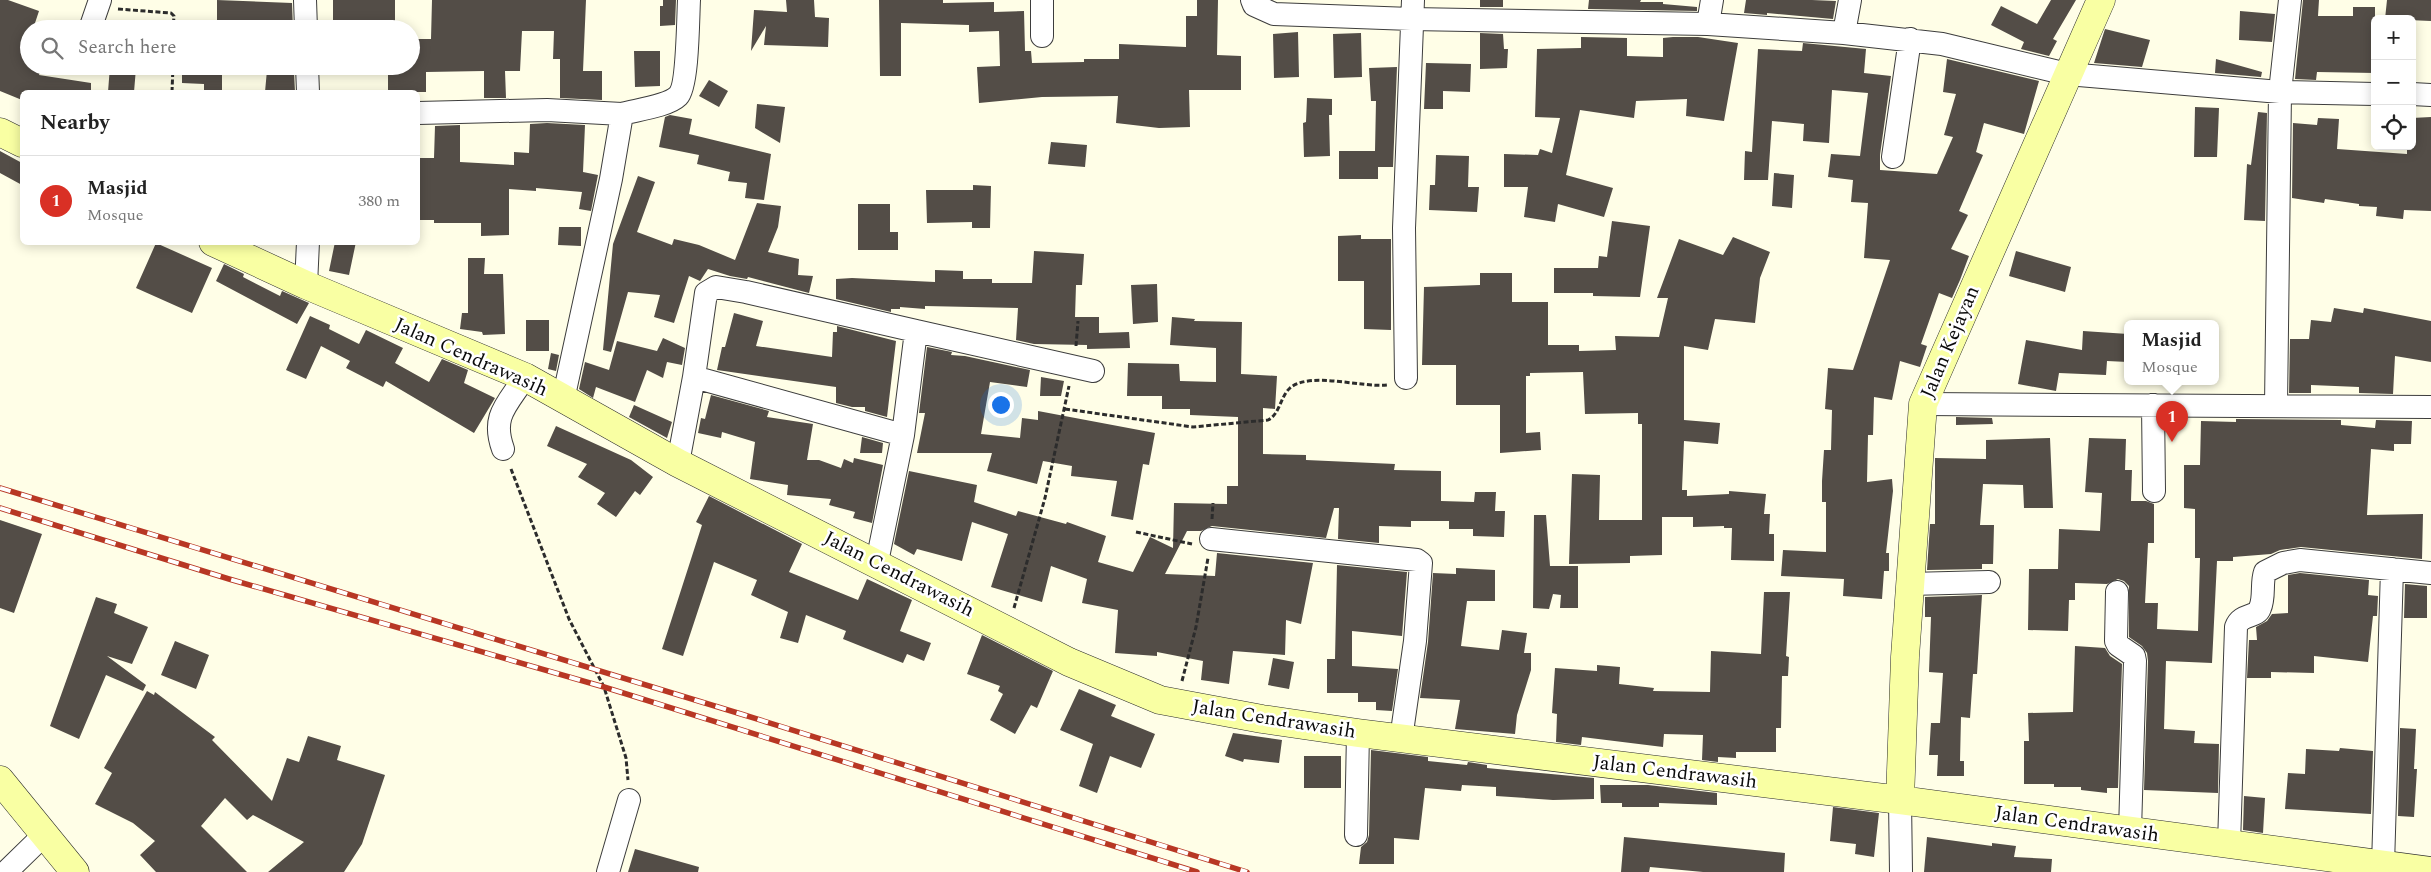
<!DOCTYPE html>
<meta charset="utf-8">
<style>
:root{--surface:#fff;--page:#f6f6f6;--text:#222;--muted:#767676;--line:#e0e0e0;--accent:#d93025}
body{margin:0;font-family:Spectral,serif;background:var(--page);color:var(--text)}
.controls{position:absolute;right:15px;top:15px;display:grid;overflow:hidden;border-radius:8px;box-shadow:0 2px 12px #0003}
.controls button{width:45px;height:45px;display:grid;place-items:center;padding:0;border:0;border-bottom:1px solid var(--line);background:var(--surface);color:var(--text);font:25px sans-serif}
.you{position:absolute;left:1000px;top:404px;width:18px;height:18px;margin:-12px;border:4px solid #fff;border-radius:50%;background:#1a73e8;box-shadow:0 0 0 8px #1a73e833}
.badge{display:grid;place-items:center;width:32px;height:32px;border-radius:50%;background:var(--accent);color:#fff;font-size:16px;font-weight:700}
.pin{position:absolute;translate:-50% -41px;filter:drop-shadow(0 1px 2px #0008)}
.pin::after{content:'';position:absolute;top:26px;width:18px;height:15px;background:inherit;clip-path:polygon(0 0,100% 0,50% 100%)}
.popup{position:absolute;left:2124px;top:320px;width:95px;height:65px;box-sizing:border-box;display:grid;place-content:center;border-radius:8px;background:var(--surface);filter:drop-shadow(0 1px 4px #0005);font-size:16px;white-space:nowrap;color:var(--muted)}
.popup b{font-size:19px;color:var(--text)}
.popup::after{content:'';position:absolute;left:50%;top:100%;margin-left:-10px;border:10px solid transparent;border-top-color:var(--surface)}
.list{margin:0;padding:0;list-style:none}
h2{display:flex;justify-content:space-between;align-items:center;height:65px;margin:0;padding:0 20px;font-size:21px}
h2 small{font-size:16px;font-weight:400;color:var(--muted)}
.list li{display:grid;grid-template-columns:32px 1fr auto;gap:15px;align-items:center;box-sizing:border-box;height:90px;padding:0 20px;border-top:1px solid var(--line)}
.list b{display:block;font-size:19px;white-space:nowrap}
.list p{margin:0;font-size:16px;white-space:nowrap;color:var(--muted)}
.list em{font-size:16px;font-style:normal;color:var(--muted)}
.icon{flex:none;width:28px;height:28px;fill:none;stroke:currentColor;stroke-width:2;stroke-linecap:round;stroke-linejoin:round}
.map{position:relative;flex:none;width:2431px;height:872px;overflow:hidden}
.search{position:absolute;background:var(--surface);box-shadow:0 2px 12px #0003;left:20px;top:20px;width:400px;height:55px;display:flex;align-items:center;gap:12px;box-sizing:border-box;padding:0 18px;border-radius:28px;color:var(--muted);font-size:19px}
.panel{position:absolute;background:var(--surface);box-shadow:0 2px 12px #0003;left:20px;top:90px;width:400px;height:155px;border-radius:8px}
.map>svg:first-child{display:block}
.building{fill:#534d47}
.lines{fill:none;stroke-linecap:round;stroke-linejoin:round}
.minor-casing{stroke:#3d3d3d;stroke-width:24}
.secondary-casing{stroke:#2c2c2c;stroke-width:29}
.path{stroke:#2c2c2c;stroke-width:3;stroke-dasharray:5 2.5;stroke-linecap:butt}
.minor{stroke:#fff;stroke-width:22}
.secondary{stroke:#f9ffa3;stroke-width:28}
.rail-casing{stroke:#b83724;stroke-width:5.5}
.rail{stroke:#fff;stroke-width:4;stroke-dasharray:11;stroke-linecap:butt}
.labels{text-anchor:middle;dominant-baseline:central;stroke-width:5;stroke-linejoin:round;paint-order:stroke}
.street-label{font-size:20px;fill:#0a0a0a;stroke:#fff}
</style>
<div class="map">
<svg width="2431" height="872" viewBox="0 0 2431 872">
<rect width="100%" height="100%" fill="#fffee7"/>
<path class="building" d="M0,0H8L39,11L33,29H29V40L24,55L29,56V66H42L39,75L91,83V92H22V100L0,91Z
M217,0L292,3L293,29H217Z
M333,0H395V27L333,26Z
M432,0H586L583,71H602V100L560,98V59H553L554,31H522L520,71H505L506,98H484V71L426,72V92H388V66H411V39H431Z
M663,0H676L675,25L660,26V6H663Z
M786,0H814L815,17L829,18L828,47L764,45L766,26L751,51L754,10L787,12Z
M879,0H943V3L994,2V12L1024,11L1025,51H1031L1032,63L1084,62V59H1119V44L1186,47V16H1197V0H1218L1217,55L1241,56V90H1189L1190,127L1159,128L1116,123L1118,96L1042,97L979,103L977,67L1000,66L999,31L969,32V25L901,23V76H880Z
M1480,0H1503V7H1480Z
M1589,0H1641L1640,2H1663V4L1697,7V11L1588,9Z
M1746,0H1812L1836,1L1833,19L1767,13V15L1744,13Z
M2051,0H2076L2053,39L2057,41L2049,56L2021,49L2024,42L1991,25L2001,6L2037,24Z
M2303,0H2319L2318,16H2353V7H2375V73L2317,72L2316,80L2295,79Z
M2387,0H2431V21L2385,19Z
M2240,11L2275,14L2272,42L2239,40Z
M2105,29L2150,40L2142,67L2094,63Z
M1298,32L1299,77L1274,78L1273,34Z
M1361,33L1362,77L1334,78L1333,34Z
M1480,33L1503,34L1504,49H1508L1507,68L1480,69Z
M1581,37L1627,38V56L1663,57V38L1673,37H1698L1738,43L1724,121L1686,116L1687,99L1636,101L1634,118L1580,110L1566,175L1613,188L1604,217L1558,204L1555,222L1524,217L1528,187H1504V154L1538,155L1540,149L1552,153L1560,118L1535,117L1537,49L1581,48Z
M1803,43L1866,49L1864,73L1891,76L1880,155V170L1937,174L1953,137L1944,135L1956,94L1943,92L1947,59L2039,81L2024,134L1984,123L1976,152L1983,155L1959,211L1968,215L1951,249L1969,256L1960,280L1952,298L1939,293L1921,344L1927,346L1920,367L1900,361L1892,400L1874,397L1873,435H1868L1867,482L1892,479L1893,491L1886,553H1889V571H1884L1882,599L1843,596L1844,579L1781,576L1783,550L1826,552V502H1822V481L1824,450H1831L1832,410L1825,409L1828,368L1853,370L1890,260L1864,258L1868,203L1851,202L1853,180L1828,177L1831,154L1860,156L1868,93L1832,90L1829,143L1803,141L1804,124L1772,121L1768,180H1744L1745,151L1752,152L1758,49L1802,51Z
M634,51H660V86L635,87Z
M2216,59L2262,72L2261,77L2215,73Z
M1426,63L1471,64L1470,92L1443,91V109H1424Z
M110,66L136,68L134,92H108Z
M182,66H222V92H204V84L182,83Z
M1397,67L1393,167H1378V179H1339V151H1375L1376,101H1371L1369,68Z
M267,70L294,72L295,92H265Z
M709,80L728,91L719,107L699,96Z
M1307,98L1332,99V115H1329L1330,156L1304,157L1303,123L1306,122Z
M757,104L785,107L780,143L755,128Z
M2195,107L2219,108L2217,157H2194Z
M2258,112L2267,113L2265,221L2244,220L2247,164L2251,165Z
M670,115L692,119L689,134L771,154L764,200L745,198L747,183L728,181L730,172L697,164L699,155L659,147L665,117Z
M2431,117V211L2404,210L2403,219L2376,216L2377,207L2359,206V204L2325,199L2324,203L2292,198L2293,123L2317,125L2318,118L2339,119L2337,149L2407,154V146H2412V118Z
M547,123L585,125L583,172L598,175L591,211L579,209L582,192L536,188V191L509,189V235L481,236V223H434V220H418V158H434L435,126L460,125V162L514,165V152L529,153L530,124Z
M1051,142L1087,145L1085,167L1048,164Z
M0,151L22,163V185L0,173Z
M1436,155L1469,156L1468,187H1479L1477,212L1429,210L1430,185H1435Z
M1774,173L1794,175L1792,208L1772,206Z
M638,176L655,182L637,232L672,245L674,239L699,245L735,260L757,203L781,206L778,227L768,252L799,259L798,275L813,276L809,293L748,277L747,279L730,276L708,269L700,281L689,276L674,323L654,317L660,295L628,292L611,352L603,350L613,244Z
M973,185L991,186L990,228H972V222L927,223L926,190H973Z
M858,204H890V232H898V250H858Z
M1612,221L1650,226L1640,297L1593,296V293H1554V268H1598L1599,256L1607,257Z
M559,227H581V246L558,245Z
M1361,235V239H1391V330L1364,329V281H1338V236Z
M1733,237L1770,252L1760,278L1755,323L1715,319L1708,350L1684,346V420L1720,423L1718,444L1684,441L1682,490H1687V496L1729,494V491L1766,494L1764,514H1770L1769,534H1774V561L1731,560L1732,528H1724V526L1693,527V517H1662V555L1630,556V563L1569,564L1572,474L1600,475L1599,520H1642V424H1638V413L1585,414L1583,372L1530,373V376H1526V433L1540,432L1541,450L1500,453V405H1456V365H1422L1424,287L1480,285V273H1512V302H1548V345H1579V351L1616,350L1615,336L1659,337L1668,298H1657L1679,239L1723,255Z
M335,242H356L349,275L329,271Z
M156,243L212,268L192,313L136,288Z
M1034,251L1084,254L1082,285H1076L1075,317H1099V333L1129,332L1130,348L1087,349V345L1034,344L1016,340L1018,308L925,306V309L900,307V309H891V312L836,299V279L852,278L935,282V270L963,271V279H992V283H1032Z
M2016,251L2071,267L2065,292L2009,276Z
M468,258H485L484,274H503L505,334L483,335L482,332L460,329L462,313H468Z
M224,264L244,274L243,277L280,296L282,291L309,303L297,324L216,281Z
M1157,284L1158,322L1133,324L1131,285Z
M2334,308L2363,313L2364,308L2431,321V362L2395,356L2393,394L2359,393V387L2311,385V393H2289L2290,339H2309L2311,320L2331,322Z
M734,313L763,321L756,346L832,357L833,332H837V326L896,341L887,417L865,411V407H852L836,403V387L717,370L722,347H725Z
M310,316L330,325L329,329L359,344L366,330L403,348L395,363L429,382L442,359L468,370L464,383L495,398L474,433L386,381L383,387L346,368L350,361L321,346L306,379L286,370Z
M1172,317L1195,319L1194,321L1242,322L1241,374L1277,376L1275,409L1263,408V454L1306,455V460L1395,464L1394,470L1441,471V501L1474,502L1475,492H1496L1495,511H1505L1504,537L1473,536V529H1449V521H1411V527L1379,526V543L1338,539L1339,508H1334L1326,538L1212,526L1201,531H1187L1165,574L1215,576L1217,553L1313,563L1301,624L1286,620L1285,655L1233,651L1229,684L1201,680L1203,661L1157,652V656L1115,653L1118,610L1082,603L1087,579L1051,566L1042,602L991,587L1008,534L972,522L962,561L917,549L914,555L894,544L909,471L977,485L974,502L1016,516L1018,511L1066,524L1067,522L1106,536L1098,562L1133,572L1150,537L1173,548L1174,503L1227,504V486H1238V417L1190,415V409H1162V396H1127L1128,363L1179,364L1180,381L1216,382V348L1170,345Z
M526,320H549V351H526Z
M2083,331L2128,334V362L2107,361L2106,375L2059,373L2056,391L2018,384L2026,340L2082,350Z
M663,338L685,348L682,365L667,362L663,378L647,370L635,402L596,387L593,398L579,389L585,362L609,370L617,341L657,351Z
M927,347L952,352L951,355L965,356L1030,370L1027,387L990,382L981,434L1020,438L1022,418L1038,420V411L1155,433L1149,465L1143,464L1133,520L1111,516L1117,481L1071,476L1072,466L1043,461L1037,484L987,471L992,453H917L925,413H919Z
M551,353L559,355L556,371L548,369Z
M1041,377L1064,381L1061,396H1040Z
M711,395L769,411L767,417L813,424L807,460H819L841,468L844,459L853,463L854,458L883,465L872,523L853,518L855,512L829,505L831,499L787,495L788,485L750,479L755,442L722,432L721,438L698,433L701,418L705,419Z
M634,405L672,422L667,438L629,417Z
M1956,417L1992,418L1993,424L1956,425Z
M2236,419L2341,420V425L2375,428L2376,420L2412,421L2411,444H2394V451L2371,449L2367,515L2423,514L2422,559L2301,547L2280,550L2271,554L2233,557V561H2217L2212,663L2166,661L2164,729L2195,731L2194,743L2219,744L2218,793L2144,790L2148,661L2147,653L2142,646L2129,637V586L2124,581L2118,579L2107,584L2075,583V600H2069L2068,631L2028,630L2029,569H2058L2059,529L2100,531L2102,493L2085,492L2089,438L2126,439L2125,470H2132L2131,501H2146L2154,504V543H2148L2145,603H2158L2157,629L2198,631L2200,558H2195V509L2184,508V465H2200L2201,421L2236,422Z
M556,426L631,460L653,477L640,495L635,491L616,517L597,504L605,493L578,477L587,464L547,446Z
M862,437L883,443L882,453H860Z
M2050,438L2053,508H2024L2023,485L1983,484L1980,525H1994L1993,564H1982V569L1927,570L1930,524H1935V458L1986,459V440Z
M709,496L802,544L789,572L858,600L867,579L912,600L900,631L931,643L924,661L907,654L903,663L843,639L846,631L806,615L798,643L780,638L788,612L751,595L757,580L714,562L683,656L662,649L702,525L696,522Z
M1534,515H1546L1550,566H1578V608H1560L1561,595L1553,594L1549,609L1533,608Z
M0,520L42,534L14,613L0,608Z
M1337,565L1407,572L1402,636L1352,631V666L1398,669L1392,711L1376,710V702H1358V693H1327V659H1335Z
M1456,568L1495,570V601H1467L1461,646L1499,650L1502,630L1527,633L1524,653H1531V670L1517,715L1515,734L1455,729L1460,700L1420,698L1428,642L1433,573L1456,574Z
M2300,573L2369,580L2368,595L2378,596L2377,616H2373L2368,662L2314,656V673L2271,672V678H2247L2249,640H2257L2256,627L2267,621L2272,614L2288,613V575Z
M2405,584L2427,586V618H2404Z
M1764,592H1790L1786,656L1789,657L1788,676H1782L1781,728H1776V752H1736V758L1718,757V762L1702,760L1703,735L1664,734L1663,747L1582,737L1581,745L1556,742L1557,714L1552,713L1555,668L1597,671V665L1620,667L1619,684L1654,688L1653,691L1710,692L1711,651L1761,654Z
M1982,595L1977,674H1973L1970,718L1961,717L1960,761H1964V776H1937L1938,755H1929L1931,723H1940L1943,673L1929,672L1931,617H1925V597Z
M96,597L117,604L114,613L148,627L132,664L107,656L146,685L143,691L106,675L79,739L50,726Z
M982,635L1053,671L1037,708L1031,705L1015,734L990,720L1003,694L998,691L1000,686L967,674Z
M175,641L209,655L196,689L161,675Z
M2075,646L2105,648L2110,656L2122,664L2118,788H2107V793L2081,790V787H2054V784H2024V741H2029L2028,713L2073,712Z
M1273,658L1294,662L1289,689L1268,685Z
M1079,689L1116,705L1111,716L1155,734L1141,768L1110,756L1097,793L1079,786L1093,744L1060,730Z
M147,691L154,695L155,692L215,737L212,740L272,801L287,758L299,762L308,736L341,746L337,760L385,775L362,844L344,872H268L304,842L253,815L247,820L225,798L201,826L247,872H156L140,855L155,841L133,823L95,804L112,773L104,768Z
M2400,728L2416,729L2414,769H2417L2414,817L2398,816Z
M1233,733L1282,740L1279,763L1244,759L1243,762L1225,756Z
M2340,748L2373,751L2371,814L2285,809L2288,773L2305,774L2306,749L2339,751Z
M1371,750L1428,757V761L1467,765L1468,762L1487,765V768L1594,778V799L1553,800L1496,796V787L1462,785L1461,791L1425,788L1419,840L1394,838V864H1359L1361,847L1367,842L1369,835Z
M1304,756H1341V788H1304Z
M1600,785H1648L1717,793V805L1659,803V807H1622V803H1601Z
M2244,796L2265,798L2263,833L2243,830Z
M1833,807L1879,813L1874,857L1855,854L1856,844L1830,841Z
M1624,837L1785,853L1784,872H1703L1650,867L1649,872H1621Z
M1927,837L1992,846V843L2016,846L2014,857L2052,859L2051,872H1924Z
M635,849L699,867L698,872H628Z"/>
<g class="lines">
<defs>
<path id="minor" d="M305,0L306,29
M1252,0L1254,5L1274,14L1411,19L1708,24L1844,33L1942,44L2067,74L2280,92L2375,94
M1708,24L1712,0
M90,29L100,0
M1844,33L1850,0
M1042,36V0
M307,66L308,92
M2412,94L2431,95
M418,113L547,110L622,114L611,179L563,400
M622,114C636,110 668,106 678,96C688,86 688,17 689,0
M1893,157L1910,39
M306,285L308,242
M916,331L1093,371
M694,377L903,435
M1406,378L1404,228L1413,0
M1923,404L2431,407
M2153,405L2154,491
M2276,406L2280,92L2290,0
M503,449C491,416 507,405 525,377
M678,463L694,377L706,293L716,287L746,292L916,331L903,435L877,562
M1211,539L1417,560L1421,563L1415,641L1401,739
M1909,584L1989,582
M2117,592L2116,641L2118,645L2134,656L2135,661L2130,831
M1900,800L1901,872
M1356,835L1358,733
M2229,844L2236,627C2241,613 2257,618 2260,608C2265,597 2261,583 2265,572L2283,563L2300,560L2431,573
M2383,865L2392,569
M6,872L44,835
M608,872L629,800"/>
<path id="secondary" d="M0,132L22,143
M213,242L306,285L525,377L678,463L1069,662L1160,700L1262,719L1358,733L1900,800L2431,871
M0,780L75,872
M1900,800L1905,657L1923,404L2101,0"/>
</defs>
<use href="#minor" class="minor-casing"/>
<use href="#secondary" class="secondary-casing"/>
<path class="path" d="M118,9L171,13L174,16L173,29
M172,92L173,66
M1076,346L1078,321
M1065,409L1193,427L1268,420C1280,414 1280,397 1290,388C1310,371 1362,388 1388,385
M511,469L569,619L604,687L626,758L628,780
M1212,519L1213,503
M1136,532L1192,544
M1014,608L1045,498L1069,386
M1182,681L1196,627L1208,558"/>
<use href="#minor" class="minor"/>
<use href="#secondary" class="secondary"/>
<defs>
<path id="rail" d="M0,488L741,714L1247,872
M0,508L229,579L604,687L1197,872"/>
</defs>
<use href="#rail" class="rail-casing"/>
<use href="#rail" class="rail"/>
</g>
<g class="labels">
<g class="street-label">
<text transform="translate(1950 342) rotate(-67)">Jalan Kejayan</text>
<text transform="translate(471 357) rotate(24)">Jalan Cendrawasih</text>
<text transform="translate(899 574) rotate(27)">Jalan Cendrawasih</text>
<text transform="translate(1274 719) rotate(9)">Jalan Cendrawasih</text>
<text transform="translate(1675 772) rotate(7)">Jalan Cendrawasih</text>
<text transform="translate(2077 824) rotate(8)">Jalan Cendrawasih</text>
</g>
</g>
</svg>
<div class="controls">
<button>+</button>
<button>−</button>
<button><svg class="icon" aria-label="locate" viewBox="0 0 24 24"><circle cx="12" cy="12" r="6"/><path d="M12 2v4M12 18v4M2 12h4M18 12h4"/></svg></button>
</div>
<div class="you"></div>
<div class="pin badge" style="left:2172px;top:442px">1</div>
<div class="popup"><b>Masjid</b>Mosque</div>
<div class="search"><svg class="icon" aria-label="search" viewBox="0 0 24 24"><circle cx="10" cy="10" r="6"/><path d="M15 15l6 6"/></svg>Search here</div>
<section class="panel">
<h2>Nearby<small></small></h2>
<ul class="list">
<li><span class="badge">1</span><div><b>Masjid</b><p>Mosque</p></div><em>380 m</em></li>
</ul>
</section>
</div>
